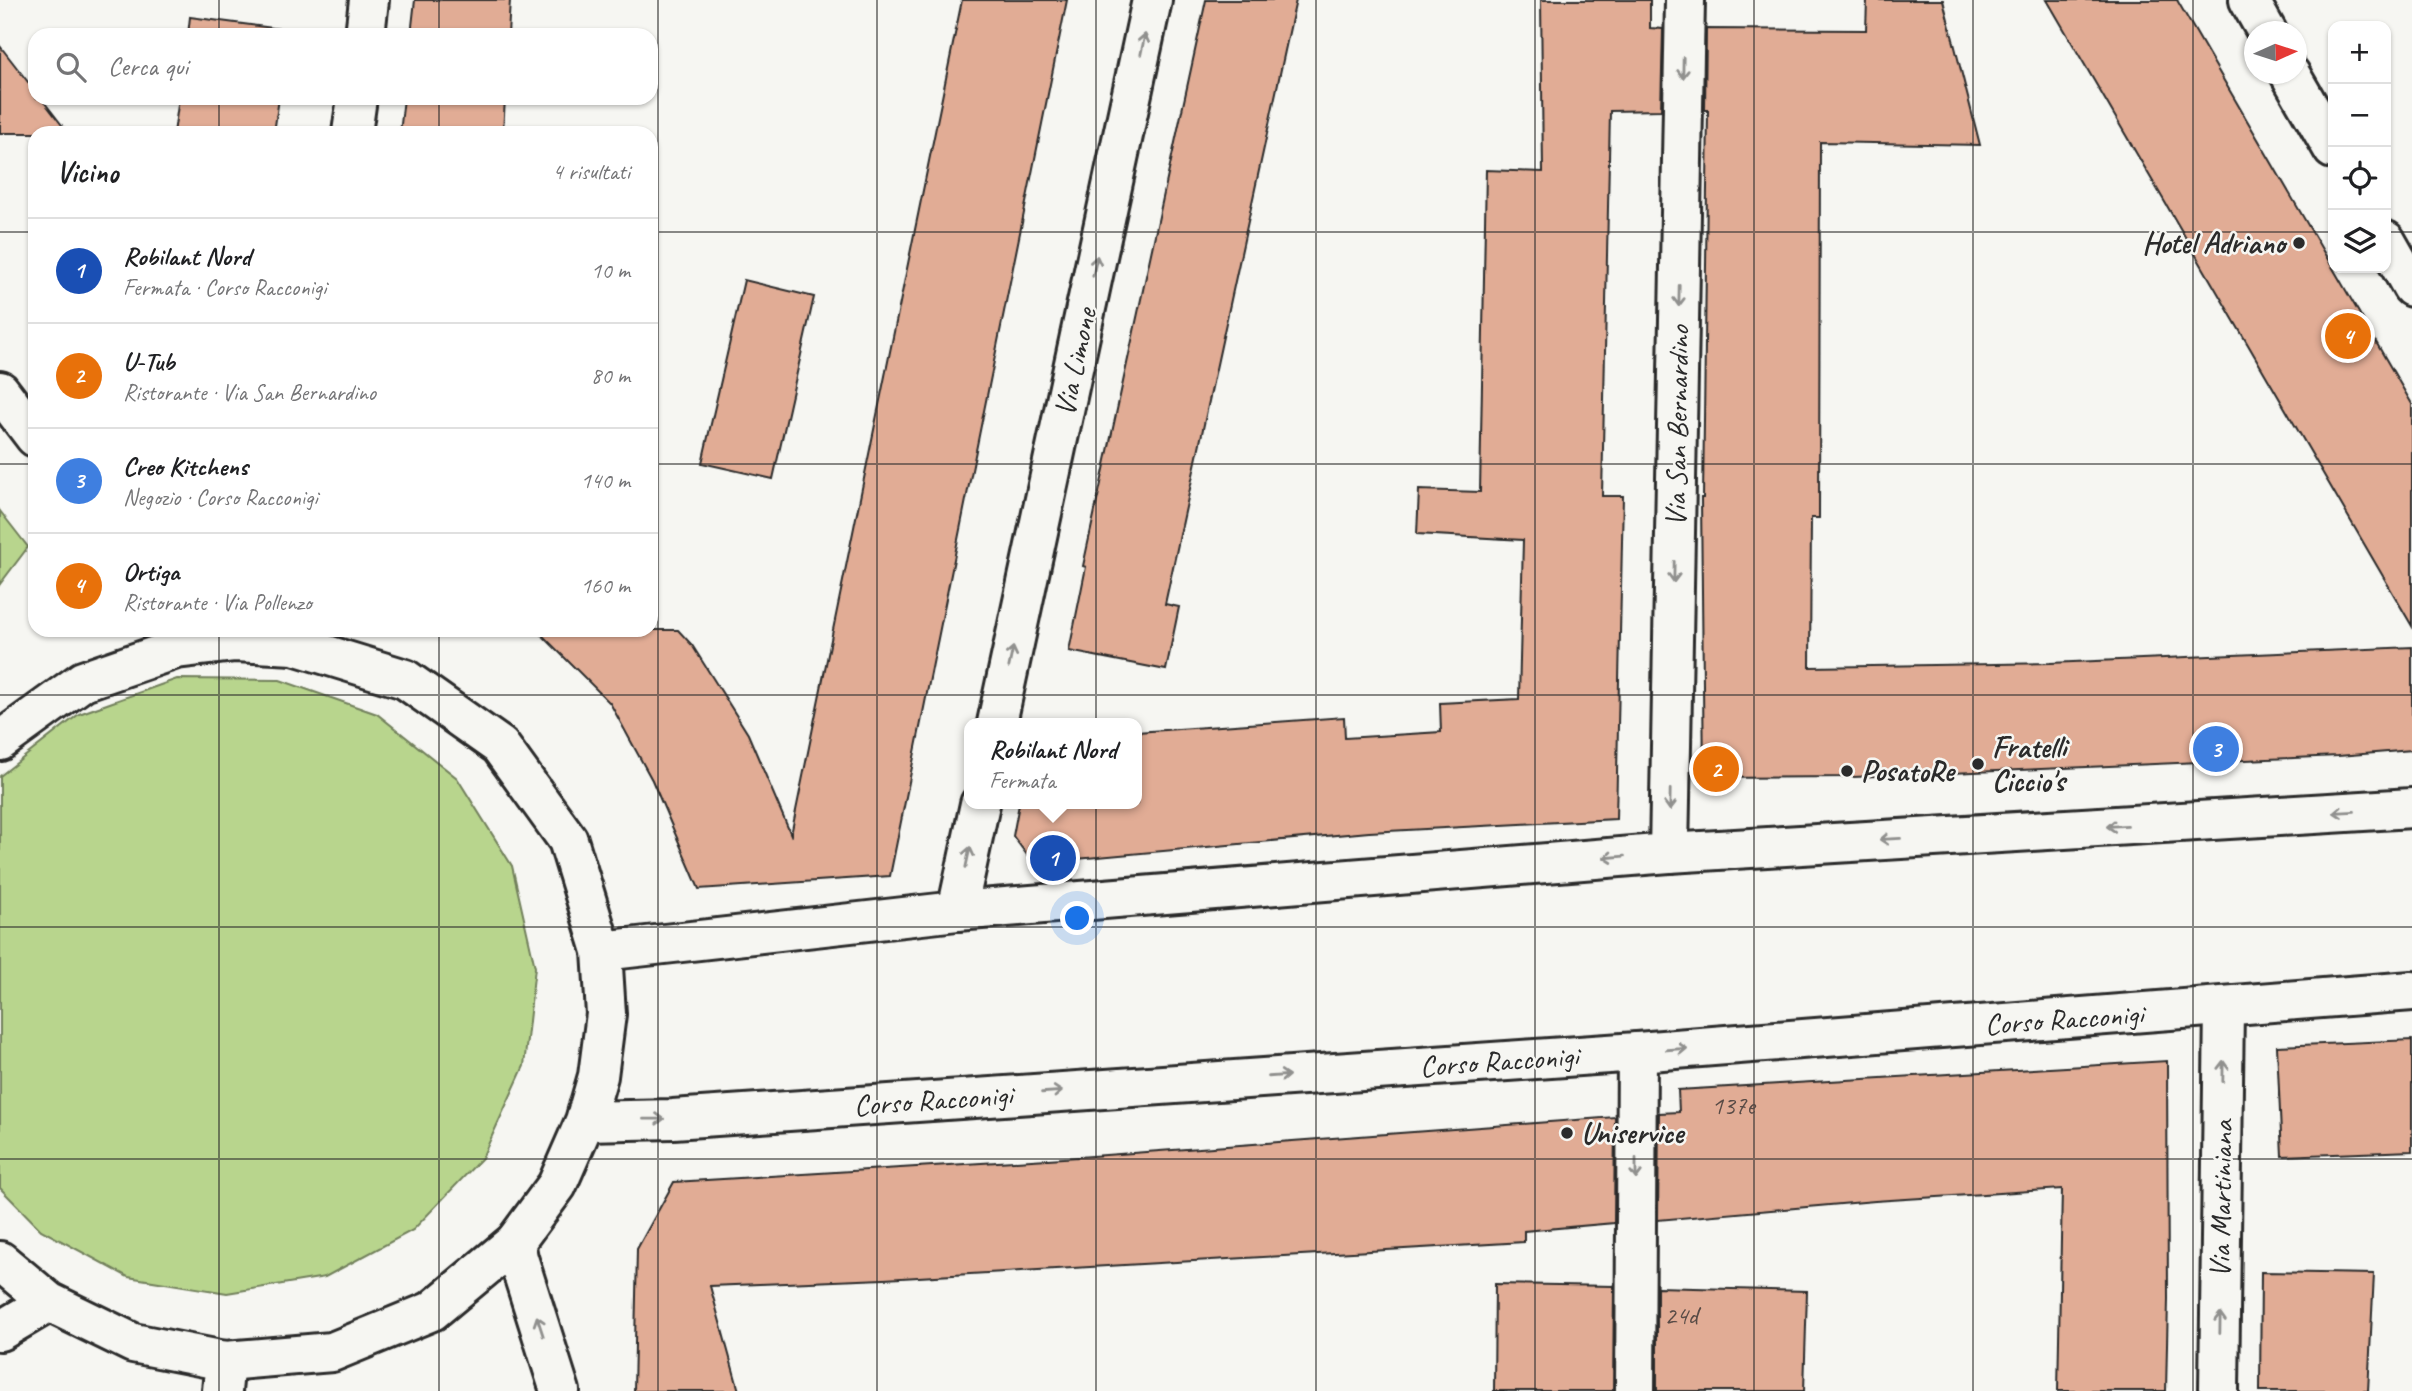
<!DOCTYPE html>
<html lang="it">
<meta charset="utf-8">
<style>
:root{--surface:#fff;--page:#f6f6f6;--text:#202124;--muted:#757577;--line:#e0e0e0;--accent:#2b2b2b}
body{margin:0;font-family:Caveat,sans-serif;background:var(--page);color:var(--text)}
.controls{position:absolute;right:21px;top:21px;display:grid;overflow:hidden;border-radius:14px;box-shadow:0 2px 5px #0004}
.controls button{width:63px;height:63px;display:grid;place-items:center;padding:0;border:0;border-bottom:2px solid var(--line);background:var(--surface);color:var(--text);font:35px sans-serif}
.compass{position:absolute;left:2244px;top:21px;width:63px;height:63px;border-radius:50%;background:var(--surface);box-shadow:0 2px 5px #0004;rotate:87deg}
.you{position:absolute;left:1078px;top:919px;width:24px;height:24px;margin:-18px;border:5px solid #fff;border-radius:50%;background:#1a73e8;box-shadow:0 0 0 10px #1a73e833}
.badge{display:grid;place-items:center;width:46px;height:46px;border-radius:50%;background:var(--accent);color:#fff;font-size:23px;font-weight:700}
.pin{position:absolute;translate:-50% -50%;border:4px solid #fff;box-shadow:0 2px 7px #0006}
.popup{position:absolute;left:964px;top:718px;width:178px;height:91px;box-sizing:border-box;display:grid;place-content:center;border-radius:14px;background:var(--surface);filter:drop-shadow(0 2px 5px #0005);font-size:23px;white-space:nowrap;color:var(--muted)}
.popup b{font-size:26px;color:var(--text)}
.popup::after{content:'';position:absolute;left:50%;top:100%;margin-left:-14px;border:14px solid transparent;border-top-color:var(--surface)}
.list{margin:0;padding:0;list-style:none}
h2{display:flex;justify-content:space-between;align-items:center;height:91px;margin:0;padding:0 28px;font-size:30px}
h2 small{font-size:23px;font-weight:400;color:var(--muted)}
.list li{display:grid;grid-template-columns:46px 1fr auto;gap:21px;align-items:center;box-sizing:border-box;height:105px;padding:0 28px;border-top:2px solid var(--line)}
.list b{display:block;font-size:26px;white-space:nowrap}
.list p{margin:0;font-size:23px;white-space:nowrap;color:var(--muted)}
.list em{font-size:23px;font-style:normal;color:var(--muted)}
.icon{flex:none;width:38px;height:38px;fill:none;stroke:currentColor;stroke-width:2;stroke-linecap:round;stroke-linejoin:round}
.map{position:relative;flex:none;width:2412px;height:1391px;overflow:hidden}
.search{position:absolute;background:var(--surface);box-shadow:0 2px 5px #0004;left:28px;top:28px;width:630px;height:77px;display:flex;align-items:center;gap:18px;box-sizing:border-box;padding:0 24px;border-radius:21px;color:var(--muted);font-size:26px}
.panel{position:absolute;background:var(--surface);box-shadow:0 2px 5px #0004;left:28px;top:126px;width:630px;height:511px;border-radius:21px}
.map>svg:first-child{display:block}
.green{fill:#b8d58d;stroke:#72805c;stroke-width:2}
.building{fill:#e1ac95;stroke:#2b2b2b;stroke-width:2}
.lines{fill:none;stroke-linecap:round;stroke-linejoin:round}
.minor-casing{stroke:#2b2b2b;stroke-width:44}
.tertiary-casing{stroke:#2b2b2b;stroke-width:44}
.minor{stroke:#f6f6f2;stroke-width:38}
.tertiary{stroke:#f6f6f2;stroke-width:38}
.oneway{stroke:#90908e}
.grid{fill:none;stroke:#2b2b2b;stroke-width:2;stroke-opacity:0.55}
.poi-dot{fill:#2b2b2b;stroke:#f6f6f2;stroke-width:2.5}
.labels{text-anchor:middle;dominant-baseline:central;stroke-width:5;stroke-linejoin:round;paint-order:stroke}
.number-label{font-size:26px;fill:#584b46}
.poi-label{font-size:30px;font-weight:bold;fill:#2b2b2b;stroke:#f6f6f2;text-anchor:start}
.street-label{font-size:30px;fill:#2b2b2b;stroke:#f6f6f2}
</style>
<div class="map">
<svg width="2412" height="1391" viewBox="0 0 2412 1391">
<rect width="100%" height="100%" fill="#f6f6f2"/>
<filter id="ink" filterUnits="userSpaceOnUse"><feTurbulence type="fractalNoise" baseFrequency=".0143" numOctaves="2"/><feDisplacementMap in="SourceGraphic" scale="14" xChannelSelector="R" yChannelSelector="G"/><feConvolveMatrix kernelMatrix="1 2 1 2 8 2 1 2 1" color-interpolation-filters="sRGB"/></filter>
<g filter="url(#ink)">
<path class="green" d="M0,511L28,547L0,584Z
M177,679L280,680L377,714L457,778L512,866L535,967L524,1066L482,1158L413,1230L325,1277L227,1293L128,1277L41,1230L0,1188V776L79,714Z"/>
<path class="building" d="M415,0H510L508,35H411Z
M962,0H1067L890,876L699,889L652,780L610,703L537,630H678L692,645L748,734L791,835Z
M1206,0H1296L1165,604L1179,607L1166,670L1069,651L1086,567L1083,566Z
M1541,0H1650V28L1663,29L1661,110L1610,111L1602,496H1623L1616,819L1369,832L1033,863L1013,836L1019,804H1137V732L1344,717L1345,738L1441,732L1440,703L1519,699L1523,540L1417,534L1419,490L1480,492L1486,170L1543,172Z
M1867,0H1943L1980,145L1820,142L1819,518H1811L1810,667L2050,663L2412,647V750L2338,756L1951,773L1853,777L1704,778L1701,498H1703L1708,110H1705L1706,29L1866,30Z
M2047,0H2177L2412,404V626Z
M190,17L288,30V35H188Z
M0,46L35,91V98H41L68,133H0Z
M179,98H279L274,133H174Z
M404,98H505L503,133H400Z
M744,280L814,297L773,479L702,463Z
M2412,1040V1151L2282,1156L2277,1046Z
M2167,1061L2168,1299L2166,1391H2058L2062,1189L1875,1201L1658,1220L1659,1113L1679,1112L1678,1090Z
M1615,1117L1614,1223L1524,1231V1242L884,1279L710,1286L739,1391H634L637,1249L674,1182L1079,1157Z
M2261,1272L2374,1274L2368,1391H2260Z
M1495,1284L1614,1286L1613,1391H1494Z
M1657,1287L1807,1291L1804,1391H1657Z"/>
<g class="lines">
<defs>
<path id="minor" d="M2249,0L2267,32
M2290,74L2333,149
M2386,241L2412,287
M0,391L35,437
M997,723L1152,0
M1669,853L1685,0
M957,911L980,804
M515,1242L518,1258L560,1391
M222,1391L225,1361
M1635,1391L1637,1052
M2219,1391L2224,1007"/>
<path id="tertiary" d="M365,35L369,0
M352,133L357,98
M0,741L83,681L176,649L235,642L294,645L405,679L500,746L568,840L602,951L606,1014L598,1076L585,1121L557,1185L515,1242L432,1311L332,1352L225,1361L133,1343L49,1302L0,1261
M602,951L957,911L1669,853L2412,808
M585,1121L673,1119L1637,1052L2412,991
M0,1331L49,1302"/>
</defs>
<use href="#minor" class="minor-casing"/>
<use href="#tertiary" class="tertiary-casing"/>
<use href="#minor" class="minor"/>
<use href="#tertiary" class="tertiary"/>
</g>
<defs><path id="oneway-shaft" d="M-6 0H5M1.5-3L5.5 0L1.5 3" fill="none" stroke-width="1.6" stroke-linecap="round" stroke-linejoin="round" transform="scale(1.75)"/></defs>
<g class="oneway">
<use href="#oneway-shaft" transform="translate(1143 44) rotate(-78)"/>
<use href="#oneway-shaft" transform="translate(1683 68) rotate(91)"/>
<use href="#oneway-shaft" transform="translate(1095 266) rotate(-78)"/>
<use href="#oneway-shaft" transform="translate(1679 296) rotate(91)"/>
<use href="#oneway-shaft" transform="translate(1674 572) rotate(91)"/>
<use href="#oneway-shaft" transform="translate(1011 657) rotate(-78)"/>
<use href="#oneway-shaft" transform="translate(1670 800) rotate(91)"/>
<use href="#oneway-shaft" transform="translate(2344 812) rotate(177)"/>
<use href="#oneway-shaft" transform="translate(2117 826) rotate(177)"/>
<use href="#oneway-shaft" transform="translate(1890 839) rotate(177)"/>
<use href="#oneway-shaft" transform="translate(968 857) rotate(-78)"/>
<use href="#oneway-shaft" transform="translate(1614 857) rotate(175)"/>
<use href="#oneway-shaft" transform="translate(1677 1049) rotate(-4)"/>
<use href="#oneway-shaft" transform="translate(2223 1071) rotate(-89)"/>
<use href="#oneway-shaft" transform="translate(1279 1076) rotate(-4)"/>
<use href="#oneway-shaft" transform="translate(1052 1092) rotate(-4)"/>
<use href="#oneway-shaft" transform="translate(654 1119) rotate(-1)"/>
<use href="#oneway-shaft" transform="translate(1636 1169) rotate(90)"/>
<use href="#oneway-shaft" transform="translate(2220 1323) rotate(-89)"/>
<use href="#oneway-shaft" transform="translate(540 1326) rotate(-108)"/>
</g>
</g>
<path class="grid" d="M219,0V35M439,0V35M658,0V1391M877,0V1391M1096,0V1391M1316,0V1391M1535,0V1391M1754,0V1391M1973,0V1391M2193,0V1391M219,98V133M439,98V133M0,232H35M651,232H2333M2386,232H2412M0,464H35M651,464H2412M219,630V1391M439,630V1391M0,695H2412M0,927H2412M0,1159H2412"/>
<g class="poi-dot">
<circle cx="2299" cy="243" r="7"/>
<circle cx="1978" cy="764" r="7"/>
<circle cx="1847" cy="771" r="7"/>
<circle cx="1567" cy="1133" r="7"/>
</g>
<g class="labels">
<g class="number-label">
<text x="1733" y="1105">137e</text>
<text x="1681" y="1315">24d</text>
</g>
<g class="poi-label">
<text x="2285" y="243" text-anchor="end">Hotel Adriano</text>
<text x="1992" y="747">Fratelli<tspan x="1992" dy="34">Ciccio's</tspan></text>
<text x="1861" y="771">PosatoRe</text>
<text x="1581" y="1133">Uniservice</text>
</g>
<g class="street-label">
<text transform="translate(1075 362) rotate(-78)">Via Limone</text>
<text transform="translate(1677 426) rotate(-89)">Via San Bernardino</text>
<text transform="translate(2064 1019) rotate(-4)">Corso Racconigi</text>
<text transform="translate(1499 1061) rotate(-4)">Corso Racconigi</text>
<text transform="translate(933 1100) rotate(-4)">Corso Racconigi</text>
<text transform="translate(2221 1199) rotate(-89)">Via Martiniana</text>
</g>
</g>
</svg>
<div class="controls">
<button>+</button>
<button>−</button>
<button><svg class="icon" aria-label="locate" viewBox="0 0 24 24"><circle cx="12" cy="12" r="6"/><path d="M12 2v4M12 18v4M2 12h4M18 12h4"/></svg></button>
<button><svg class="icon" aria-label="layers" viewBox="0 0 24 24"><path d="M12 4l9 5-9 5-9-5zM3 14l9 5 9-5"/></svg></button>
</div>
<svg class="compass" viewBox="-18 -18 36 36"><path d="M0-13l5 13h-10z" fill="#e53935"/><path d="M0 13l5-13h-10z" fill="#757577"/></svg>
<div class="you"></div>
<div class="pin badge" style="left:1053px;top:858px;background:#1a4fb4">1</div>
<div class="popup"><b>Robilant Nord</b>Fermata</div>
<div class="pin badge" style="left:1716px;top:769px;background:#e8710a">2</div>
<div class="pin badge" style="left:2216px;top:749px;background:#3f7fe0">3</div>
<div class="pin badge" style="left:2348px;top:336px;background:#e8710a">4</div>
<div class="search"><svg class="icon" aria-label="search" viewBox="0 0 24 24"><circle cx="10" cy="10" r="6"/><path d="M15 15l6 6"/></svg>Cerca qui</div>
<section class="panel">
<h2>Vicino<small>4 risultati</small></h2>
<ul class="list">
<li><span class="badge" style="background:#1a4fb4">1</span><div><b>Robilant Nord</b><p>Fermata · Corso Racconigi</p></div><em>10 m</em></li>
<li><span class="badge" style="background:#e8710a">2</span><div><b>U-Tub</b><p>Ristorante · Via San Bernardino</p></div><em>80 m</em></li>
<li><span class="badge" style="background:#3f7fe0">3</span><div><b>Creo Kitchens</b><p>Negozio · Corso Racconigi</p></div><em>140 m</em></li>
<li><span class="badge" style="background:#e8710a">4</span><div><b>Ortiga</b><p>Ristorante · Via Pollenzo</p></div><em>160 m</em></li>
</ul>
</section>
</div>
